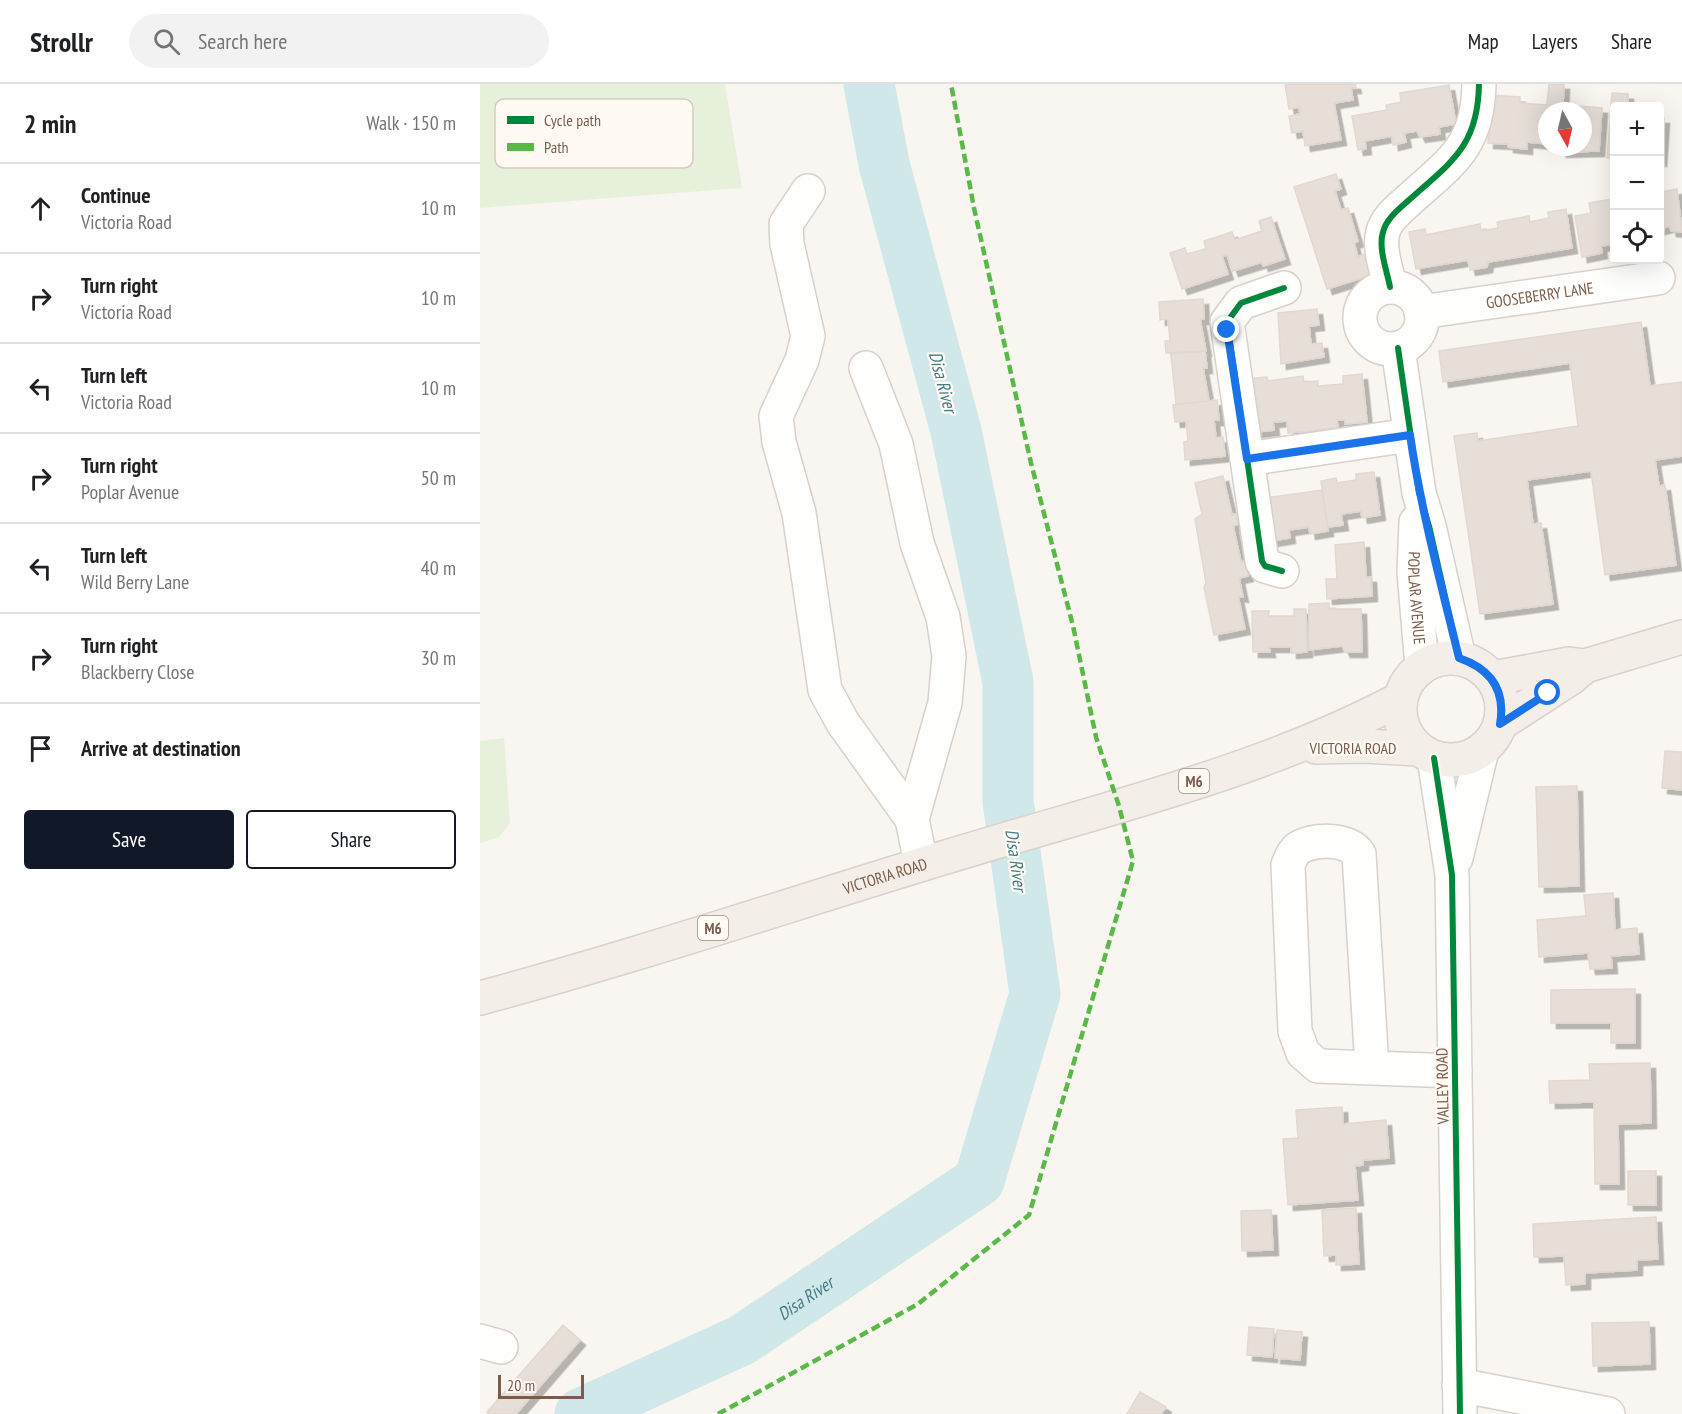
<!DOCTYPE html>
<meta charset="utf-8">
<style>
:root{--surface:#fff;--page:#f2f2f2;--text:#202124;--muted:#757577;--line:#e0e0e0;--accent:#111827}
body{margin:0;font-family:"PT Sans Narrow",sans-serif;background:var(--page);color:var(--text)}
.controls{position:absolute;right:18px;top:18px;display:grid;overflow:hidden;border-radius:6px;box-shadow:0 6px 24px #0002}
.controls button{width:54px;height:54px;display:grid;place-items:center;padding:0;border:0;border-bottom:2px solid var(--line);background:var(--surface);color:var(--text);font:30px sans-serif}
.compass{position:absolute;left:1058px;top:18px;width:54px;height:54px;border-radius:50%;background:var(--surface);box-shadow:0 6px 24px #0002;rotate:172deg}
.scale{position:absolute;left:18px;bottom:15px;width:86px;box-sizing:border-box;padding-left:6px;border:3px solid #7a5c4d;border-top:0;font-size:16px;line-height:21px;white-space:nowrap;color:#7a5c4d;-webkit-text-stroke:4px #fffaf3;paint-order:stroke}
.stop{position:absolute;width:18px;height:18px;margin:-14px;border:4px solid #1a73e8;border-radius:50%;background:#fff}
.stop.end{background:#1a73e8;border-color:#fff;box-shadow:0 2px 6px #0008}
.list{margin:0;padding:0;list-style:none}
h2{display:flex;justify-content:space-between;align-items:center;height:78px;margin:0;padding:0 24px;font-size:26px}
h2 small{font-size:20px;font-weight:400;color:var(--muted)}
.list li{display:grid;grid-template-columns:39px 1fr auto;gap:18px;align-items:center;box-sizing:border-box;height:90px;padding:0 24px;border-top:2px solid var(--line)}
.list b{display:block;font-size:22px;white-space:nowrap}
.list p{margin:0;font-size:20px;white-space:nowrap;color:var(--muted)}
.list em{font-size:20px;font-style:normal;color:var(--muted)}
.actions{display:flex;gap:12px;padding:18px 24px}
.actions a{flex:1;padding:14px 0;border:2px solid var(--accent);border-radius:6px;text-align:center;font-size:21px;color:var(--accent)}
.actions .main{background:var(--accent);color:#fff}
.icon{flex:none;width:33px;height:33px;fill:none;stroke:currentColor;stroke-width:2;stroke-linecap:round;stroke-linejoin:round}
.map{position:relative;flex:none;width:1202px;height:1330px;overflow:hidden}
header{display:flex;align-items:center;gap:36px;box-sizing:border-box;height:84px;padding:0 30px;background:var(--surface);border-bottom:2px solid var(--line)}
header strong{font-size:28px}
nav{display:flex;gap:33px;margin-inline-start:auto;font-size:21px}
.search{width:420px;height:54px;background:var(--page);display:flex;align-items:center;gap:15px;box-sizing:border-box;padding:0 21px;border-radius:33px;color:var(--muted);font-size:22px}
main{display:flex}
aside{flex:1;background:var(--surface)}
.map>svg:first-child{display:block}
.green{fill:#e7f0db}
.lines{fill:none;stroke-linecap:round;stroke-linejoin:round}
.river{stroke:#d0e8ea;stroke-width:51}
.building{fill:#e6ded7;stroke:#e2d8d2;stroke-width:1.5;filter:url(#shadow)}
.minor-casing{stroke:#d7d1cb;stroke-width:36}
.major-casing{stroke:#dad1cc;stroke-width:36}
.minor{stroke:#fefefd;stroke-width:33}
.major{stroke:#f3eee8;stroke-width:33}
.quiet{stroke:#58b947;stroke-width:4.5;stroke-dasharray:9 4.5;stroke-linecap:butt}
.cycleway-casing{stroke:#fffaf3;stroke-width:10}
.cycleway{stroke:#00873e;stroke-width:6}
.route{stroke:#1a73e8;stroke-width:8}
.labels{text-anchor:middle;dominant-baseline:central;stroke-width:4.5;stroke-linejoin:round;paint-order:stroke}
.shield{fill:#fffaf3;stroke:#a28b7f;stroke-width:1.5}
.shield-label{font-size:15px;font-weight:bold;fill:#7a5c4d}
.street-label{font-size:16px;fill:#7a5c4d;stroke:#fffaf3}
.water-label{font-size:18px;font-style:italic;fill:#437c86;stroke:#fffaf3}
.key{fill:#fffaf3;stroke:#d7cbc1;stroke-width:1.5}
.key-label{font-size:16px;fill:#7a5c4d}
</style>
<header>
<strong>Strollr</strong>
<div class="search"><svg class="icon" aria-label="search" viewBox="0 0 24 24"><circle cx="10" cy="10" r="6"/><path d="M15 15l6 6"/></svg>Search here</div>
<nav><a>Map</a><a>Layers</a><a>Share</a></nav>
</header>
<main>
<aside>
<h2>2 min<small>Walk · 150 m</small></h2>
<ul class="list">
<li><svg class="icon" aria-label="ahead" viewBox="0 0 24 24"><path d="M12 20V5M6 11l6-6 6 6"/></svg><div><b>Continue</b><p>Victoria Road</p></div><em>10 m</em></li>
<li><svg class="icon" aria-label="right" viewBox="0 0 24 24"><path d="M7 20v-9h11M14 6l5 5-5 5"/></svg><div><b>Turn right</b><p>Victoria Road</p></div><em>10 m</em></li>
<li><svg class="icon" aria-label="left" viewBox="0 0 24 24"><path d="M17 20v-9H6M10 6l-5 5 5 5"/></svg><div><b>Turn left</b><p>Victoria Road</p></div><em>10 m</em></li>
<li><svg class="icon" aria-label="right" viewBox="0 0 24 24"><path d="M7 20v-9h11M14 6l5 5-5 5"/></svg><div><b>Turn right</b><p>Poplar Avenue</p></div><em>50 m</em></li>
<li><svg class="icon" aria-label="left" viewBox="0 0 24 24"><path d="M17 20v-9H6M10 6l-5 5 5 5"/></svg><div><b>Turn left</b><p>Wild Berry Lane</p></div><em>40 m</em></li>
<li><svg class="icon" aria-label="right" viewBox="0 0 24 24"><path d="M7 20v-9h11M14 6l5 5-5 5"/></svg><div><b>Turn right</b><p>Blackberry Close</p></div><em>30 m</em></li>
<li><svg class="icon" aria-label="arrive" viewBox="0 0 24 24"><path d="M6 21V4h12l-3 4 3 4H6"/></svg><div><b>Arrive at destination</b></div></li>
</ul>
<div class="actions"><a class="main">Save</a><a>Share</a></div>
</aside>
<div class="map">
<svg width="1202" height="1330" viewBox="0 0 1202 1330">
<defs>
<filter id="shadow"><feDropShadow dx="5.5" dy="5.5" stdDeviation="0" flood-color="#0004"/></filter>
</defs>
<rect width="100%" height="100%" fill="#f9f5f0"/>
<path class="green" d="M0,0H245L262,104L0,124Z
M24,654L30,739L19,753L0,759V657Z"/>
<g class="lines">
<path class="river" id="s1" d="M100,1330L262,1256L499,1097L555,910L528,717V598L476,347L404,80L389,0"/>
</g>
<path class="building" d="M805,0H875L876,4H871L873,16L854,19L861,56L825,62L823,47L812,49L809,32L820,30L819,23L809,25Z
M1069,0H1084L1083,21L1122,24L1119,67L1081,68L1080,63H1103V27H1067V60L1047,58V65L1028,63V60L1008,59L1011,11L1040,13V19L1067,21Z
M969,1L976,40L959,43L960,50L940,53L937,47L924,49L926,58L913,61L912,52L885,57L886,65L878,66L872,32L907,26L906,21L921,18L920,9Z
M1132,9L1148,10V22H1134V75L1127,74Z
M1180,34H1184L1181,77H1180Z
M856,90L861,105L855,107L861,126L868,124L878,157L874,159L878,173L884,170L891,191L847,205L814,103Z
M1180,103L1182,108L1197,105L1202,148L1191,147L1190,142L1180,145Z
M1131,115L1132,119H1134V160L1121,162L1122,169L1102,173L1095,132L1111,129L1109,119Z
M1086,125L1092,164L1008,178L1007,183L990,186L988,176L936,185L929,148L945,145L946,151L1000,140L1001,147L1018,144L1017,138L1049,132L1050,138L1069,134L1068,128Z
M791,133L805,175L783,182L782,178L753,187L747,171L742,172L748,190L702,205L690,169L705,164L707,170L726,165L724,157L752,148L755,156L782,147L779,137Z
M723,215L724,235H720L726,267L686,269L685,257H690L688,235L680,236L679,218Z
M837,225L839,241L829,242L831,260L842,259L844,273L801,280L798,229Z
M1161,238L1170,302L1202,298V372L1175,376L1179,402L1185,401L1196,481L1125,491L1111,387L1047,396L1053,440L1061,439L1073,520L1000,530L974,352L997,349L998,357L1098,342L1090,279L963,298L959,267Z
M725,267L727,284H723L729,317L696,320L691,270Z
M882,290L887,338L865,340V336H857L858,344L808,349L807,337L793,338L794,346L769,349L764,295L787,293L788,297L823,292L824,298L838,297V302L863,300V292Z
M737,316L739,336H734L736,354L743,353L745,372L705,376L704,358L708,357L706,337L695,338L693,321Z
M894,388L900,431L882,434L881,427L861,430L863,441L848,443L841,397L856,394L857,399L876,396V390Z
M743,392L752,431L756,430L758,440L753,442L761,478L765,477L768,492L759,494L763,513L758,512L765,545L734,551L724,503L726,499L715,435L722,430L715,399Z
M842,406L848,447L830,450L829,443L809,446L810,454L792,457L786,414Z
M884,458L886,493H891L892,512L847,515L846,495H857L855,461Z
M849,519V525H881L882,568H865L862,562L829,566V520Z
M814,525H826L827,568L811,569V563H789L790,568H773L772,527H789L788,532H814Z
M1185,667L1202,668V706L1182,704Z
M1097,702L1099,802L1059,803L1056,703Z
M1133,809L1135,846L1157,844L1159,870L1131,872L1132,884L1110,885L1108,869L1059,873L1057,836L1106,832L1104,811Z
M1155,905V959H1131V939H1071V906Z
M1170,979L1171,1039L1138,1040L1139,1100H1115L1114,1018L1070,1019L1069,997L1110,996L1109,980Z
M862,1023L863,1040L906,1036L909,1074L883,1076V1081L875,1082L878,1116L808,1121L803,1055L818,1054L816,1026Z
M1148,1087H1176V1121H1148Z
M876,1124L879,1180L856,1181V1171L844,1172L842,1126Z
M791,1126L793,1166L762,1167L761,1127Z
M1176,1133L1178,1175L1157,1176V1186L1105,1189V1200L1086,1201L1084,1172L1054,1173L1053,1140Z
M1169,1238L1170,1280L1113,1282L1112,1239Z
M83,1241L100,1256L36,1330H9L7,1328Z
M769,1243L794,1245L792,1273L767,1271Z
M797,1246L822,1248L820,1276L795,1274Z
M660,1308L686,1323L681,1330H647Z"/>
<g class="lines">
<defs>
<g id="minor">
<path d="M328,107L306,140L307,160L328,252L322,276L296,332L299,358L319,429L345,606L363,639L432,735L441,780"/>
<circle cx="911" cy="234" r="31"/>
<path d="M910,203C907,187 898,164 903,148C906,135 919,125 929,116C971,78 998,63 999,0"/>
<path id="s2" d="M941,228L1178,194"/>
<path d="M918,264L939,409L949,442L979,574"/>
<path d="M386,284L416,360L437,459L463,533L469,572L465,619L432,735"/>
<path d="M767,375L930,351"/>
<path id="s3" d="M936,438L934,488L942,583"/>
<path d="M802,487L785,482L782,477L747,238L761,219L804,204"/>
<path d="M954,674L972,791L980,1330"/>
<path d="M976,774L1002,666"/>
<path d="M892,984L879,770C869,754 832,754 817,765C813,768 810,776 808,781L815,947L823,969L838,982L975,987"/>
<path d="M0,1257L21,1263"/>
<path d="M979,1301L1128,1330"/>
</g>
<g id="major">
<circle cx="971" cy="625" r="51"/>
<path d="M1013,594L1089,580L1105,582L1202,553"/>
<path d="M1020,640L1091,594L1105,582"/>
<path d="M836,663L884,662L938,665"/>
<path id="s4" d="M0,914C157,872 311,820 466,773C616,727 781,689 920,615"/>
</g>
</defs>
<use href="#minor" class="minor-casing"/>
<use href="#major" class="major-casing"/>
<use href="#minor" class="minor"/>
<use href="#major" class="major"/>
<path class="quiet" d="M238,1330L438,1220L549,1131L653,777L639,722L616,653L593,542L551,379L494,124L471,0"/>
<defs>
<path id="cycleway" d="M910,203C907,187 898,164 903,148C906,135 919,125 929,116C971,78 998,63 999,0
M918,264L939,409L949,442L979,574
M802,487L785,482L782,477L747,238L761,219L804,204
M954,674L972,791L980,1330"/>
</defs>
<use href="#cycleway" class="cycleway-casing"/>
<use href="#cycleway" class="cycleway"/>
</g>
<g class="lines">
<path class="route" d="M747,246L767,375L930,351C941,426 961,500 979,574C1011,585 1026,606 1020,640L1068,609"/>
</g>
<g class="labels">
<g class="shield">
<rect x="699" y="685" width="30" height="24" rx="4.5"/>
<rect x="218" y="832" width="30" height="24" rx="4.5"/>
</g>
<g class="shield-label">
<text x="714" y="697">M6</text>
<text x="233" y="844">M6</text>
</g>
<g class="street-label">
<text stroke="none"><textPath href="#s2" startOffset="120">GOOSEBERRY LANE</textPath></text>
<text stroke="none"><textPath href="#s3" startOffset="76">POPLAR AVENUE</textPath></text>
<text x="873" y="664">VICTORIA ROAD</text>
<text stroke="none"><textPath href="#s4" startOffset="423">VICTORIA ROAD</textPath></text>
<text transform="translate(962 1002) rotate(-91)">VALLEY ROAD</text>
</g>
<g class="water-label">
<text transform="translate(463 298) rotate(75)">Disa River</text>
<text transform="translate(536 776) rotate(82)">Disa River</text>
<text stroke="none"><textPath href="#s1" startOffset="254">Disa River</textPath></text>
</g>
</g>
<rect x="15" y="15" width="198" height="69" rx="9" class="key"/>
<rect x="27" y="32" width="27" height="8" fill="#00873e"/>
<rect x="27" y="59" width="27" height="8" fill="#58b947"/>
<g class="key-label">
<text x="64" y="42">Cycle path</text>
<text x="64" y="69">Path</text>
</g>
</svg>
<div class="controls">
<button>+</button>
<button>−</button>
<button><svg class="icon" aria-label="locate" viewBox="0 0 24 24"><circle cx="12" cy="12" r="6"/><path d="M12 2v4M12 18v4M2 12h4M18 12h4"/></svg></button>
</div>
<svg class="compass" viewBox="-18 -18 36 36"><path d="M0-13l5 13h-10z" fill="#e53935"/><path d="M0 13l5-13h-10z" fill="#757577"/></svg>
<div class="scale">20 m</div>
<div class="stop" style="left:1068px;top:609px"></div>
<div class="stop end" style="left:747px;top:246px"></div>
</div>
</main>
